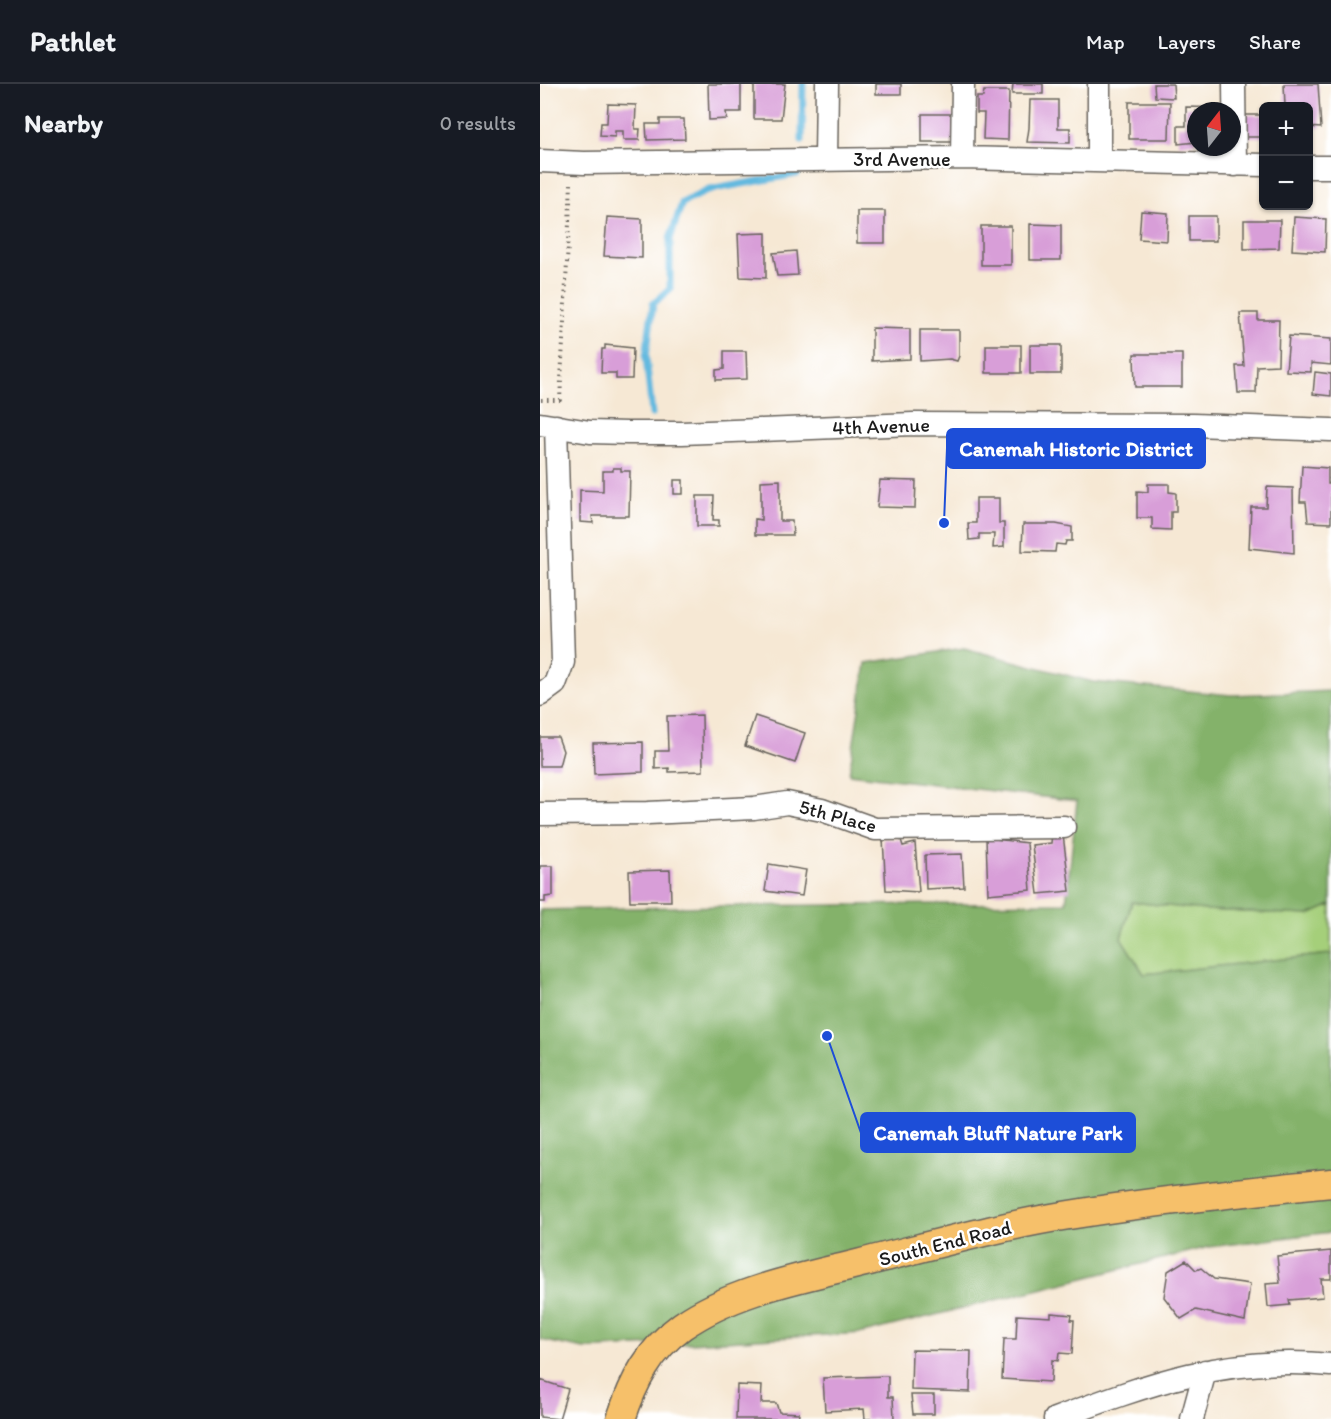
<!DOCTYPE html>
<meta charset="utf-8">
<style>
:root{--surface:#171b24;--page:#242831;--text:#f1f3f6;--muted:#9ea1a6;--line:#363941}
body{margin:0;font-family:Itim,sans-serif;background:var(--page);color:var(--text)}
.controls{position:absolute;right:18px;top:18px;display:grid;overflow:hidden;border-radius:9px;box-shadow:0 2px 4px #0004}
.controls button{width:54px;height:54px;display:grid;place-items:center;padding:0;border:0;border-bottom:2px solid var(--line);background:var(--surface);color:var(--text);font:30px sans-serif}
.compass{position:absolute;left:647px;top:18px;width:54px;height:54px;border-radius:50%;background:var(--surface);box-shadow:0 2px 4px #0004;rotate:17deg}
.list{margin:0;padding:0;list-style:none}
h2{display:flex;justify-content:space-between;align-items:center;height:78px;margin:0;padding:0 24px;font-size:26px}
h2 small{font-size:20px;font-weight:400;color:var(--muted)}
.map{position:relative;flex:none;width:791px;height:1335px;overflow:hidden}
header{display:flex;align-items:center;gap:36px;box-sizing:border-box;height:84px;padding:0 30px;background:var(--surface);border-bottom:2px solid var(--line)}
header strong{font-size:28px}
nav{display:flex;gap:33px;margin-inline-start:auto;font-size:21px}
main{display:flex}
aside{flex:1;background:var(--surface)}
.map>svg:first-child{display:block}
.green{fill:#a5cf7a;stroke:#60764b;stroke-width:1.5}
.forest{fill:#84b26a;stroke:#506743;stroke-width:1.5}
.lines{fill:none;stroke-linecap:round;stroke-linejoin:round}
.stream{stroke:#63b9df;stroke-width:7}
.building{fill:#d89ed8}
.minor-casing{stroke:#68635c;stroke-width:25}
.major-casing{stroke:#68635c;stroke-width:31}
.path{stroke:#68635c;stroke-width:4;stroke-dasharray:1.5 4.5;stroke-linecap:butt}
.minor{stroke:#fff;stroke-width:22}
.major{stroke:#f6c06b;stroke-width:28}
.labels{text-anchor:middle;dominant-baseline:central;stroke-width:5;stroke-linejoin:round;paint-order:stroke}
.street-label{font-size:20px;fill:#1c1c1c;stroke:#fff}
.leader{fill:none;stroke:#1d4ed8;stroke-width:2}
.callout-dot{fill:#1d4ed8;stroke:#fff;stroke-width:2}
.callout{fill:#1d4ed8;stroke:#1d4ed8;stroke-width:2}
.callout-label{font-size:21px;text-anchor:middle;font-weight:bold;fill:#fff}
</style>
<header>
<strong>Pathlet</strong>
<nav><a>Map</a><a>Layers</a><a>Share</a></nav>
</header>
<main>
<aside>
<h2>Nearby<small>0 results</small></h2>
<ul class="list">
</ul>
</aside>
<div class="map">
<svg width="791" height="1335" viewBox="0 0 791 1335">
<rect width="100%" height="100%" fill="#fff"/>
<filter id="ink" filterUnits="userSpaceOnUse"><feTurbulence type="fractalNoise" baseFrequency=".0167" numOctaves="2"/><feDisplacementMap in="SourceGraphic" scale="12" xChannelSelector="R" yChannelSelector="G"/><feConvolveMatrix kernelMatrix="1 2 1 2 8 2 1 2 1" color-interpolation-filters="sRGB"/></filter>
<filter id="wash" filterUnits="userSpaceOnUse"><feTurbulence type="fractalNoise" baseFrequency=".008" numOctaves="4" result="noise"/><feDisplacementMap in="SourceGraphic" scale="24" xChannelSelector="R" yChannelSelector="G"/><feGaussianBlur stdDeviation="1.35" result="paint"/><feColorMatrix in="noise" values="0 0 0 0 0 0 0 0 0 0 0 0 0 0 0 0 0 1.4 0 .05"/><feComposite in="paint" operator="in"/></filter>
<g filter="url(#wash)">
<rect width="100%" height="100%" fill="#f6e8d4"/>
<path class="green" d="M592,818L665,826L769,831L791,821V870L604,890L581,854Z"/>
<path class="forest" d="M424,564L553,598L691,611L791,607V821L769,831L665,826L592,818L581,854L604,890L791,870V1148L669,1163L323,1249L44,1265L0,1256V826L185,822L526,819L537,717L309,690L326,579Z"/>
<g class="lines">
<path class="stream" d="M262,56L263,0
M112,330L106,273L113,220L130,205V155L142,119L169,106L257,90L262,81"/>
</g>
<g id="blocks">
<path class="building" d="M168,0H201V28H186L187,35L169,36Z
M214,0H245L241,35H214Z
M336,0H361V10H336Z
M473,0H503V10H472Z
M614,0H633L634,14L615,13Z
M744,0H778L781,44L768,43V22H745Z
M444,7H469L468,56L443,55L444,29H437V13H443Z
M490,16H518V44H530V59L487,58L489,44Z
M589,18H630L629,55H589Z
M68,20L96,21L95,45H100L99,56H83V47H75V53L60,52L61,39H67Z
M646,23L686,24V27H656V58L638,60V42H646Z
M382,30H413L414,58H382Z
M701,31H724V53H701Z
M120,35H144L145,55L107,56L106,40H120Z
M317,127H345V159H317Z
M601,127L628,129L627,157L599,155Z
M649,132H676V157H649Z
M67,133L102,135V174L64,172Z
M754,133L786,135L785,168L752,166Z
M704,136H740L739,164L704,165Z
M490,140L521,141V176H490Z
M441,142H471V181H441Z
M226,149V194L200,193L198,150Z
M256,167L258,191L237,192L233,169Z
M700,229H718V236H739L738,281L717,282L716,309H698L696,282H704Z
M332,244L370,245V275L332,277Z
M380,246H419V272L417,277L410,275L380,277Z
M749,252L791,255V281L771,279V288L746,287Z
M65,261L93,264L92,295H76V289H61L62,265H65Z
M446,261H481V289H446Z
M490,261H521V290H490Z
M184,267H206L207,295L176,296V286L184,285Z
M594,270H642V303H595Z
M775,288L791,290V312L773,310Z
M762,382L788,384V400H791V439L768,438L766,418H760Z
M73,384H81V387H90L89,432H52L53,439L40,438V406L63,407V387H73Z
M134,396H143V410H134Z
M240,396V437H252L253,451H215V435L221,436V397Z
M340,396L376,397L375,424L337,423Z
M608,400H629V408L636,409V428H631V446L612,445V434H597V407L608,408Z
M727,403L753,404L754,469L709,464L711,423H726Z
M157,412H174L173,436H179V442H157Z
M436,414H459V439H464V463L453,464L454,450H439V455L429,456L428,439H436Z
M483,440H516L532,443V457H526L525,461L516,460L515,468L482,467Z
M162,631L163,687L129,688V684L115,685V667H128L127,632Z
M215,632L265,649L255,679L205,662Z
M0,653H18L23,667L19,682H0Z
M103,658V688L54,690L53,659Z
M512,750L523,751L530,807L498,810L492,761L511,759Z
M446,754L487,759L491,806L448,810Z
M343,755L361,756L363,762L375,759L379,808L346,806Z
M422,770L424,803L386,805L385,771Z
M229,780L266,786L262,812L225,807Z
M0,782H13V812L5,813V818H0Z
M130,786L131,817H90L89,787Z
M791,1167V1195H781L783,1213L749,1216L750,1221L728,1223L726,1200L740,1199L737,1172Z
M646,1176L656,1186L661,1184L674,1195L710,1200L705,1237L656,1226L641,1235L624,1213L628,1187Z
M511,1229L532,1231L531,1236H534L532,1270L519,1269L518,1277L512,1276L511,1298L462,1295L464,1255H476L477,1231L511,1233Z
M372,1266L431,1267L430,1308L371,1306Z
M348,1292V1313H353L354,1335H325L324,1325L285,1327L283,1294Z
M0,1296L28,1305L19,1335L0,1333Z
M197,1301L222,1302L221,1319H236L239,1328L259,1329L258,1335H196Z
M371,1311H394V1330H373Z"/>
</g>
</g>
<g filter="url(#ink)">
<use href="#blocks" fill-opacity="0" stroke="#68635c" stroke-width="1.5"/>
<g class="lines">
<defs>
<path id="minor" d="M559,0V77
M694,0L695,81
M422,74L423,0
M286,75L287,0
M0,77L44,79L422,74L724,81
M768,83H791
M0,340L50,348L87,349H142L373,340L653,341L791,346
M0,611L15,600L23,578L16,342
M0,730L108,729L214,724L247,719L282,726L335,745L524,743
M515,1335C610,1299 687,1271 791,1281
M652,1335L665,1287"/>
<path id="major" d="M81,1335C93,1298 110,1265 142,1242C194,1206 261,1194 321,1179C390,1162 459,1142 529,1131C616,1117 704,1108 791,1099"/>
</defs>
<use href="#minor" class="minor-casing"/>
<use href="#major" class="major-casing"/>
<path class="path" d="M1,316H20L31,100"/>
<use href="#minor" class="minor"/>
<use href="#major" class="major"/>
</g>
</g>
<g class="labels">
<g class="street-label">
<text x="362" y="75">3rd Avenue</text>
<text transform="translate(341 342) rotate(-2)">4th Avenue</text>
<text transform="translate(298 732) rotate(15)">5th Place</text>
<text transform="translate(405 1159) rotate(-14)">South End Road</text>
</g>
</g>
<path class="leader" d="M404 439L407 364M287 952L321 1049"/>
<g class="callout-dot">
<circle cx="404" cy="439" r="6"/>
<circle cx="287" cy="952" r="6"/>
</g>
<g class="callout">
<rect x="407" y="345" width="258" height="39" rx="6"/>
<rect x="321" y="1029" width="274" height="39" rx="6"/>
</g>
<g class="callout-label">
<text x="536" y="372">Canemah Historic District</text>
<text x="458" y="1056">Canemah Bluff Nature Park</text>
</g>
</svg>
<div class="controls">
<button>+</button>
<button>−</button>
</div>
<svg class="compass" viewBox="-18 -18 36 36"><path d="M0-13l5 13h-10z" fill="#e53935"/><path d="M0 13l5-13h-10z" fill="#9ea1a6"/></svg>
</div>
</main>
